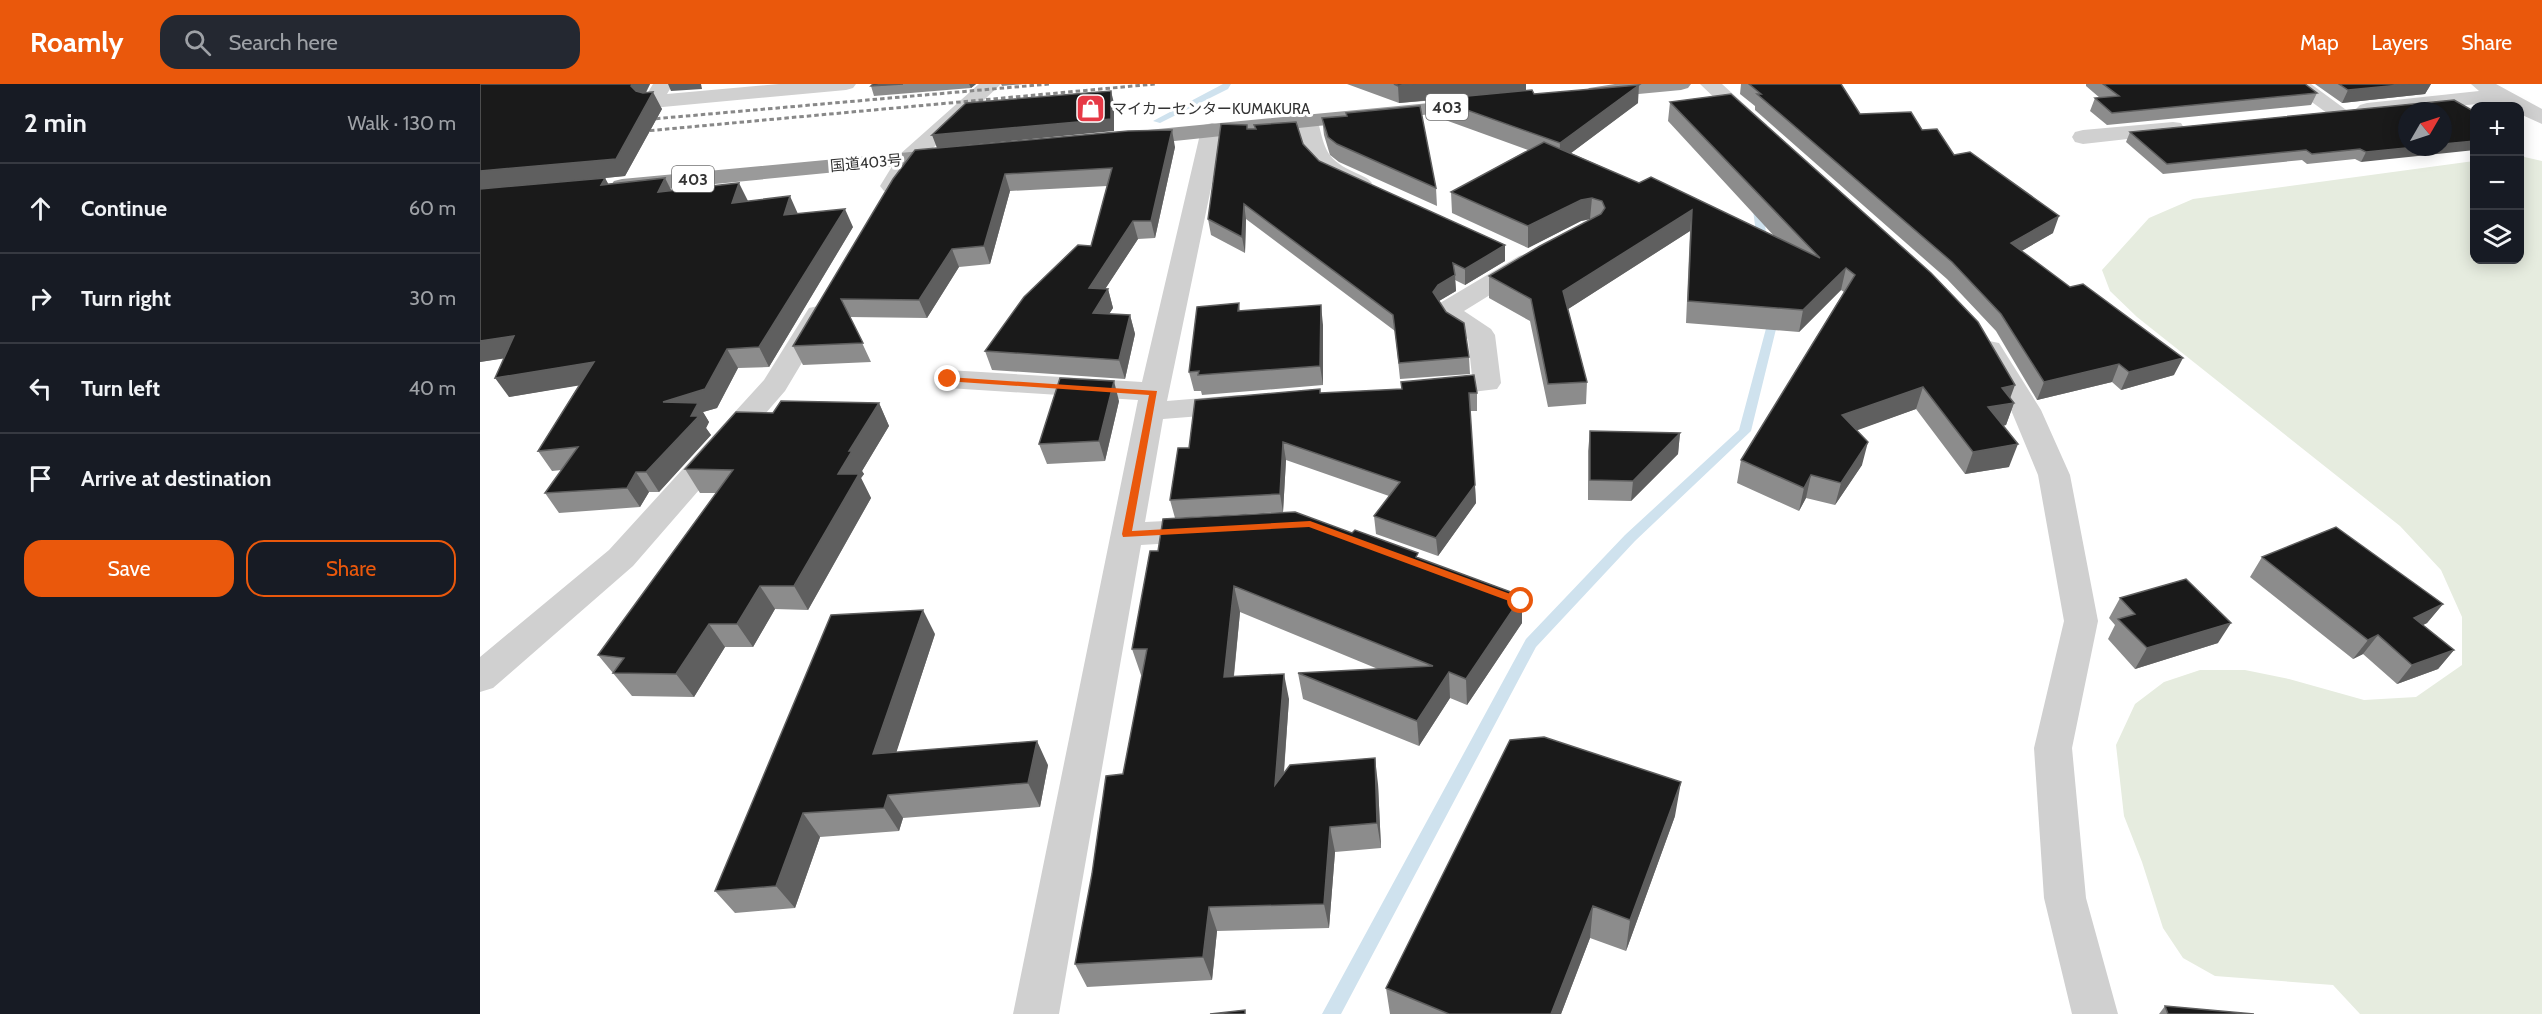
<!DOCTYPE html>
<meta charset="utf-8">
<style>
:root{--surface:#171b24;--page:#242831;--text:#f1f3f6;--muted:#9ea1a6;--line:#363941;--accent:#ea580c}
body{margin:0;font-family:Cabin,"Noto Sans JP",sans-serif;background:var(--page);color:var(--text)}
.controls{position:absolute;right:18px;top:18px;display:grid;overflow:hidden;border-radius:12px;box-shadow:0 3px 15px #0003}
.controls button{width:54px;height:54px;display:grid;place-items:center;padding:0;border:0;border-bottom:2px solid var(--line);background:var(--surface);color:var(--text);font:30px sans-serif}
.compass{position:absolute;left:1918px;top:18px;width:54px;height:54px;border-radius:50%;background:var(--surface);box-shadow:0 3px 15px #0003;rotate:51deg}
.stop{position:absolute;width:18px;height:18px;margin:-14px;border:4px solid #ea580c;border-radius:50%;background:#fff}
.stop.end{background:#ea580c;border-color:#fff;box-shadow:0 2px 6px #0008}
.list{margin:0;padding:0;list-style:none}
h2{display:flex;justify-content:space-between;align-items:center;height:78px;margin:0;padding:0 24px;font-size:26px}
h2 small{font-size:20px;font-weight:400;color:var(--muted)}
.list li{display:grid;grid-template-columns:39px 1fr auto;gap:18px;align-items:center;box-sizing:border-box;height:90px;padding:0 24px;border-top:2px solid var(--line)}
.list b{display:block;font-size:22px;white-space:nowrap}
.list em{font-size:20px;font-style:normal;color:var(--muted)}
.actions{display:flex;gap:12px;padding:18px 24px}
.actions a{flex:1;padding:14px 0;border:2px solid var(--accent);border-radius:18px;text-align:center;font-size:21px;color:var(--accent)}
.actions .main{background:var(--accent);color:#fff}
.icon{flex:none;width:33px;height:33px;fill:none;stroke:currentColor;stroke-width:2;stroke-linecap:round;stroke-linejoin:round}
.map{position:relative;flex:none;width:2062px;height:930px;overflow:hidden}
header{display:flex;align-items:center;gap:36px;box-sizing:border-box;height:84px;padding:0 30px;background:var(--accent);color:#fff}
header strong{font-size:28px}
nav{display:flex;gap:33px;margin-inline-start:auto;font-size:21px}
.search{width:420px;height:54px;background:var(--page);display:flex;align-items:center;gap:15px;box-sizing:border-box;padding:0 21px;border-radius:18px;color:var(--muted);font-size:22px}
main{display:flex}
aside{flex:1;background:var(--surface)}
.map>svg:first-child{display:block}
.green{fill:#e6ecdf}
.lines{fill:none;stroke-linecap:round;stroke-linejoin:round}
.stream{fill:#cfe2ee;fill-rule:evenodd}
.minor{fill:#d0d0d0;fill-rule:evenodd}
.highway{fill:#9a9a9a;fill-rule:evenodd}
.rail{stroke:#888;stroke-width:3;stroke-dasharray:4.5 3;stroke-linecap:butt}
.wall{fill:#8c8c8c}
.shaded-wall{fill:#5f5f5f}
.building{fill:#1a1a1a;stroke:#5f5f5f;stroke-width:1.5}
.route{fill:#ea580c}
.labels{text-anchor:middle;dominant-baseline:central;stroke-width:6;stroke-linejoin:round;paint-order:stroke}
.far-poi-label{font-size:15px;fill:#333;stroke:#fff;text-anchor:start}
.far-street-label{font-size:15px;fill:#333;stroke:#fff}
.shield{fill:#fff;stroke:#707070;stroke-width:1.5}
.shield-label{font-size:16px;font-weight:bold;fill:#333}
</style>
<header>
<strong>Roamly</strong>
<div class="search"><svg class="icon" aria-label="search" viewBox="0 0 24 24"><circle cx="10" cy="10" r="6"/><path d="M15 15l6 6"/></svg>Search here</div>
<nav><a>Map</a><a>Layers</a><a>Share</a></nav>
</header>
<main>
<aside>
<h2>2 min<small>Walk · 130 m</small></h2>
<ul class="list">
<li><svg class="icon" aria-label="ahead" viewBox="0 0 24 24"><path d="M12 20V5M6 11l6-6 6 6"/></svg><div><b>Continue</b></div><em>60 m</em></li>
<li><svg class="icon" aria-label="right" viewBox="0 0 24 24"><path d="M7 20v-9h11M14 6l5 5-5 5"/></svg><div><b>Turn right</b></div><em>30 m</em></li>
<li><svg class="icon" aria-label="left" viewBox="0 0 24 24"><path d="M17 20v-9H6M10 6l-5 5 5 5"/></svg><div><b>Turn left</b></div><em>40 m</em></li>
<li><svg class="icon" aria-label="arrive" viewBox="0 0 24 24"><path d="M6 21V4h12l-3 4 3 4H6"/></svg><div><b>Arrive at destination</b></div></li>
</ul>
<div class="actions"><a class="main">Save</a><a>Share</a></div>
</aside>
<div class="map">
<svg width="2062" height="930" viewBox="0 0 2062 930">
<rect width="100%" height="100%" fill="#fff"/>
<path class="green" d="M2040,72L2062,77V930H1880L1853,901L1735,892L1703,874L1683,844L1662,778L1644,732L1636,661L1655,620L1684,598L1720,586H1765L1809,595L1884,616L1936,613L1982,581V533L1961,486L1920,442L1657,233L1630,207L1622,186L1669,134L1713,115L1994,77V176H2040Z"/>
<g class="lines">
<path class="stream" d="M743,0H751L748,5L680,39L673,37Z
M1277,116L1282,119L1288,163L1283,166L1278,163L1272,119Z
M1292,226L1297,229L1298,237L1271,347L1155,457L1056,563L861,930H842L1046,555L1145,451L1259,346L1288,237L1287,229Z"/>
<path class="minor" d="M173,0H193L187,10L299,0H376L373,4L366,6L172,24L165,22L162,18Z
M499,0H521L436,80L420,107L412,109L404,107L400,102L419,71Z
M1220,0H1242L1287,41L1284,46L1276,47L1268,46Z
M1807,0H1831L1869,28L1865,32L1858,34L1851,32Z
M1991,0H2016L2062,25V40L2040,30V22H2026L2017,18L1887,31L1880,29L1876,25L1880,21L1887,19L1999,7Z
M827,31L835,32L838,37C845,67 847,76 876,89C882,92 887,93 892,99L888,104C878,107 871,103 861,99C828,84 823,71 816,37L819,32Z
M1693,38L1701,39L1704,44L1701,49L1603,60L1595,58L1592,53L1595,48L1603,46Z
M732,39L740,41L743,46L687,317L759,311L769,314L774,320L769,326L759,329L683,335L665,438L726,435L737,438L742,446L737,454L726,457L661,461L579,930H533L658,316L468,304L458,301L454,295L458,289L468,286L662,298L721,46L724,41Z
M1048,169L1057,172L1061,177L1057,182L984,227L1011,245L1015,251L1021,299L1017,305L951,313L941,310L937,304L941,298L992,292L988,255L969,243L956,225L960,219L1039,172Z
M338,222L347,224L351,230L305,307L153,482L13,604L0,608V573L129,466L284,296L329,224Z
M1509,257L1519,259L1561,326L1590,391L1618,537L1592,664L1606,814L1638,930H1592L1564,814L1554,664L1584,537L1558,391L1531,326L1495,265L1499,259Z"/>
<path class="highway" d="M1135,0H1211L1208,4L1201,6L1116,14L1109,12L1106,8L1109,4Z
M1002,14L1009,16L1012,20L1009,24L647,62L639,60L636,55L639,50L647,48Z
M473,64L481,66L484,71L481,76L142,109L134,107L130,102L134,97L142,95Z"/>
<path class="rail" d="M161,36L569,0
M155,48L675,0"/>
</g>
<path class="wall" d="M0,0H170L166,9L182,25L145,92L125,94L128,100L185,94L192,107L268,117L373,143L289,283L258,284L237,324L223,328L229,338L226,344L231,351L179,408H169L160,423L79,429L65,409L82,386L72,387L58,367L99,301L29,313L24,274L0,278Z
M393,0H496L491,4L394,12L391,2Z
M521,0H544L522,2Z
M867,0H1046V6L1054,10L1158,19L1091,69L1159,99L1295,153L1188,37L1190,18L1530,314L1534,319L1526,341L1523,342L1529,383L1485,390L1436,325L1376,346L1382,381L1355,421L1326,414L1319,427L1257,399L1261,376L1364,208L1361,206L1319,248L1206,239L1210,147L1088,225L1107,298L1106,320L1068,323L1050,237L1009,214V192L1111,135L1101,137L1048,164L972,129L971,108L1048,66L957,33L956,16L919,19Z
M1261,0H1361L1380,30L1442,46L1573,149L1541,167L1694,291L1641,306L1632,298L1557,316L1516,247L1467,195L1275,26V22L1260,10Z
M1606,0H1825L1837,9L1831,21L1627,41L1610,27L1615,14H1620L1606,2Z
M1835,0H1951L1945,10L1862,19Z
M1974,16L1881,78L1875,75L1827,80L1822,76L1683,90L1646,58L1650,48Z
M866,29L956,104L957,122L859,78L850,71L844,51L842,34L866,32Z
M767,41L768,45H775L774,41L823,60L839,77L1025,161V177L985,201L975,196L976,207L959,217L989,273L990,290L920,295L915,247L766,135L765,169L731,151L728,135Z
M695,63L675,154L658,155L625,205H628L633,224L629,230L650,231L655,250L645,295L512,286L505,267L611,162L627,102L530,107L510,180L479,183L447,234L370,233L391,278L323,281L313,262L413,95Z
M759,219L760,227L843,241V301L722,311L721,307H714L709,288Z
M841,309H997V327H990L996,419L958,472L896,450L894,432L909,412L806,376L803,428L695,434L690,416L709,364Z
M639,317L625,377L567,380L559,360Z
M399,319L409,342L382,387L384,390L381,394L391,414L328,526L295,525L273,563H245L214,613L152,612L118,571L236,409H220L205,385L293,329Z
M1110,347L1200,349L1198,370L1151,417L1108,416V367Z
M670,467L939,474L1042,539L987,621L970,614L939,662L823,615L818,589L898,585L760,528L754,592L809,615L804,689L898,700L901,764L855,768L849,844L737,847L732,896L607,903L595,880L643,690L662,591H661L652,565Z
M1782,473L1963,520L1947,539L1943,541L1974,566L1958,585L1917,600L1883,570L1873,575L1770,493Z
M1640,514L1738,559L1655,585L1628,555L1635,541L1629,534Z
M455,550L416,668L568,681L560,723L423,734L419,747L340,753L315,824L255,829L235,807Z
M1195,732L1146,867L1110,854L1081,930H910L906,904Z
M1685,922L1774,930H1679Z"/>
<path class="shaded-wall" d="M153,0H170L160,19L151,2Z
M188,0H221L222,5L191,7Z
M489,0H496L491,4Z
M935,0H1046V7L919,19L918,2Z
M1930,0H1951L1945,10L1862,19L1868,6Z
M1159,1L1158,19L1079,78L1080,59Z
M631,7L634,19V47L457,64L452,51Z
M173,8L182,25L145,92L125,94L135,112L0,106V87Z
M692,46L695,63L675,154L671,137Z
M1995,57V66L1881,78L1886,68L1936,63H1963V60Z
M525,90L530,107L510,180L504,162Z
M185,94L194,112L178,108Z
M259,99L268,117L252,119Z
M310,112L318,130L304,131Z
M1112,114L1110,135L1101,137L1048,164V142L1101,116Z
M764,120L766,135L765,169L762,153Z
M365,125L373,143L289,283L279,263Z
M1212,126L1210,147L1082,229L1083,207Z
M1579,132L1573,149L1526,176L1531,159Z
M653,137L658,155L614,222L609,204Z
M1025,161V177L985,201V185Z
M472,165L479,183L447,234L439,216Z
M1366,184L1361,206L1319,248L1323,226Z
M975,191L976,207L959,217L953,208L958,201Z
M628,205L633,224L618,247L613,229Z
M841,221L843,241V301L840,282Z
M650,231L655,250L645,295L639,276Z
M34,252L47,271L0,278V257Z
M247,265L258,284L237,324L223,328L229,338L226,344L231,351L179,408L166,388L183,318Z
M1703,274L1694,291L1641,306L1649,288Z
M114,278L126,297L29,313L15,294Z
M1639,280L1632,298L1557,316L1564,298Z
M634,297L639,317L625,377L619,357Z
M1535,301L1528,320L1534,319L1526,341L1500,346L1508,323L1522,304Z
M1443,303L1436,325L1356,354L1362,331Z
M399,319L409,342L382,387L384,390L381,394L391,414L328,526L314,502L358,390L369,367Z
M1200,349L1198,370L1151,417L1153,397Z
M803,358L806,376L803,428L800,410Z
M1388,358L1382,381L1355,421L1361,399Z
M1538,360L1529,383L1485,390L1493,368Z
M156,388L169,408L160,423L147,404Z
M1331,391L1326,414L1319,427L1324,404Z
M995,401L996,419L958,472L956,454Z
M280,502L295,525L273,563L257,540Z
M754,502L760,528L751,619L744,593Z
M1042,512V539L987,621L986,595Z
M1963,520L1947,539L1919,553L1934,534Z
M443,526L455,550L408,694L393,670Z
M1751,539L1738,559L1655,585L1667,564Z
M229,540L245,563L214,613L196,590Z
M1898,551L1883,570L1873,575L1888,556Z
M1974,566L1958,585L1917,600L1932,581Z
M969,588L970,614L939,662L937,637Z
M804,590L809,615L801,726L795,701Z
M557,657L568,681L560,723L548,699Z
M895,674L898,700L901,764L897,739Z
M1201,698L1195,732L1146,867L1150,836Z
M408,711L423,734L419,747L404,724Z
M323,729L340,753L315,824L296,802Z
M850,743L855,768L849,844L844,820Z
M1113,822L1110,854L1081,930H1071Z
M729,823L737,847L732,896L723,873Z"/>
<path class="building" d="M0,0H153L151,2L156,7L163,9L173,8L136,75L0,87Z
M393,0H423L391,2Z
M914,0H935L918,2Z
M1269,0H1361L1380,30L1431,28L1442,46L1457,45L1474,71L1490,68L1579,132L1531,159L1590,203L1603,200L1703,274L1649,288L1639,280L1564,298L1521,230L1472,178L1277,10H1281Z
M1623,0H1825L1837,9L1632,29L1615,14L1639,12Z
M1859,0H1930L1868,6Z
M1159,1L1080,59L956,15L1052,6L1054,10Z
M631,7V35L452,51L486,19Z
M1251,10L1451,189L1498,238L1535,301L1522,304L1534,319L1508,323L1538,360L1493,368L1443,303L1362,331L1388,358L1361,399L1331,391L1324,404L1261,376L1375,191L1366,184L1323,226L1208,217L1212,126L1083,207L1107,298L1068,300L1051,215L1009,192L1060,162L1121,130L1125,124L1122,117L1112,114L1101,116L1048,142L971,108L1064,58L1159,99L1171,93L1340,174L1190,18Z
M1974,16L1995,28V57L1963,60V27H1927V63H1936L1886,68L1880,65L1832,70L1826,66L1687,80L1650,48Z
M940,22L956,104L857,60L848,53L842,34L867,32L866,29Z
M816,38L823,60L839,77L1025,161L985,185L973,179L975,191L958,201L953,208L966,228L984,239L989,273L919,279L913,231L764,120L762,153L728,135L741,40L767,41V45H776L774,41Z
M692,46L671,137H653L609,204L628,205L613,229L650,231L639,276L505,267L544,213L598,161L611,162L632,84L525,90L504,162L472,165L439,216L361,215L383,259L313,262L413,95L435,66L648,47Z
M125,94L121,101L185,94L178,108L259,99L252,119L310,112L304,131L365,125L279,263L247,265L225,305L183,318L218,319L211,332H219L166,388H156L147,404L65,409L98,363L58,367L114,278L15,294L34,252L0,257V105Z
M759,219L758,227L841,221L840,282L718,291L719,287L709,288L717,223Z
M994,291L997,309H989L995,401L956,454L894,432L920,398L803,358L800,410L690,416L698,364H709L715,316L840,305V309L922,305L921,298Z
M580,294L634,297L619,357L559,360Z
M301,317L399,319L369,367H372L358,390H379L314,502H280L257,540H229L196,590L133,589L144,574L118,571L253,386L205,385L256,328L293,329Z
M1110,347L1200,349L1153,397L1110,396Z
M815,428L872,449L875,446L938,469L936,473L1042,512L986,595L969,588L937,637L818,589L953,582L754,502L744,593L804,590L795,701L810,681L895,674L897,739L850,743L844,820L729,823L723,873L595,880L612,790L626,692L643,690L667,565H652L670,467H678L683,435Z
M1856,443L1963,520L1934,534L1974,566L1932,581L1898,551L1888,556L1782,473Z
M1706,495L1751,539L1667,564L1638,535L1655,530L1640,514Z
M443,526L393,670L557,657L548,699L408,711L404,724L323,729L296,802L235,807L351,531Z
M1064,653L1201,698L1150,836L1113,822L1071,930H969L906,904L1030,656Z
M1685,922L1774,930H1688Z
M765,926V930H730Z"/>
<path class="route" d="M468,293L677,307L652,447L830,437L1044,515L1046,517L1041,521L1037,520L829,443L643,453L642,450L669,311L465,297L464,295Z"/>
<defs>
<symbol id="shop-square" viewBox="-11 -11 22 22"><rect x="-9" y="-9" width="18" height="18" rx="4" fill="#e63946" stroke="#fff"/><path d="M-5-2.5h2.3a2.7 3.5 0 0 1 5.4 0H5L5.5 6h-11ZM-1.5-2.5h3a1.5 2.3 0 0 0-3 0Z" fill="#fff"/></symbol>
</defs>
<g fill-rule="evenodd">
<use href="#shop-square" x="594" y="8" width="33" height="33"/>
</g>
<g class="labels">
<g class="far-poi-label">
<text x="632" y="25">マイカーセンターKUMAKURA</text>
</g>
<g class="far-street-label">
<text transform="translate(386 79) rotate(-5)">国道403号</text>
</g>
<g class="shield">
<rect x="946" y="10" width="42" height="26" rx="4.5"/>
<rect x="192" y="82" width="42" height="26" rx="4.5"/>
</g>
<g class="shield-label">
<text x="967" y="23">403</text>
<text x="213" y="95">403</text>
</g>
</g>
</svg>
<div class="controls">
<button>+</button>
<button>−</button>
<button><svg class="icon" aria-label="layers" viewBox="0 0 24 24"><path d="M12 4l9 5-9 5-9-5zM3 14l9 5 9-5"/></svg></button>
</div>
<svg class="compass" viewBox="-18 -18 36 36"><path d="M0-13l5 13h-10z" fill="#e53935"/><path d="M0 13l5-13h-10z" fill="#9ea1a6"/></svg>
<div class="stop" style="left:1041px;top:517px"></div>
<div class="stop end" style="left:468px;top:295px"></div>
</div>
</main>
